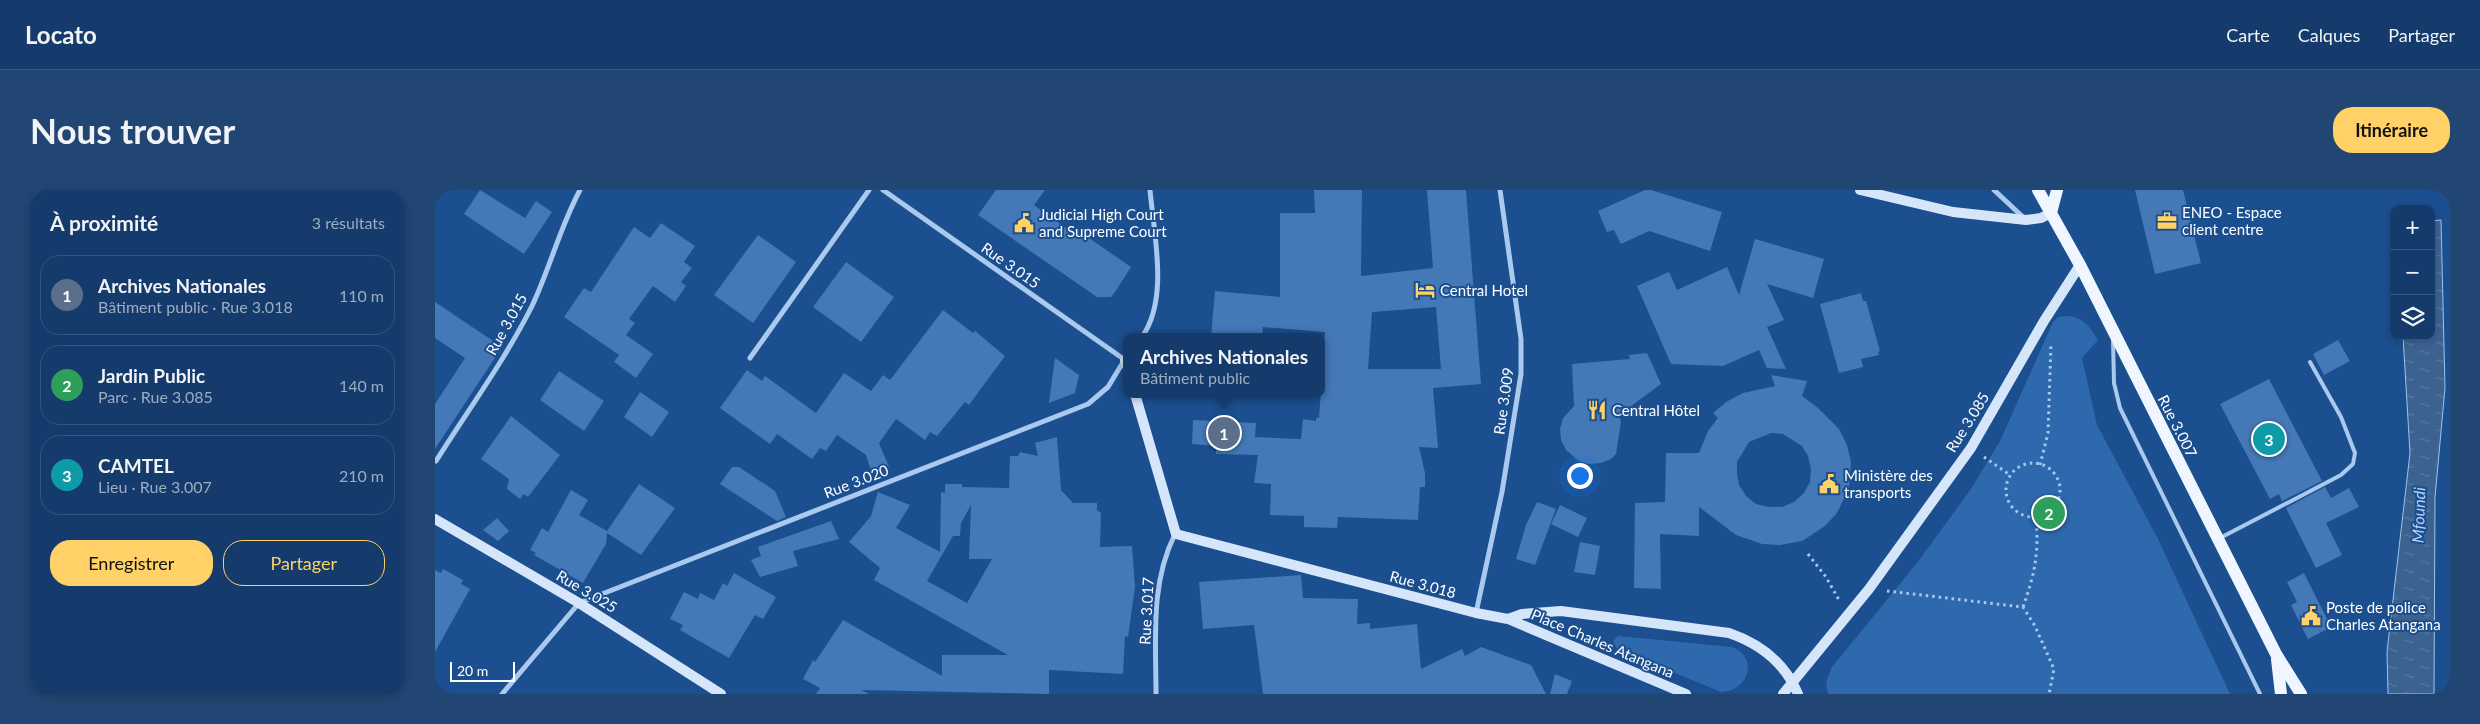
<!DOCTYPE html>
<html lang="fr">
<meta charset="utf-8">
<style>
:root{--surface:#143b6b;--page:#214673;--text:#f1f3f6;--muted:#9dadc1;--line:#33557e;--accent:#ffd166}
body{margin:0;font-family:Lato,sans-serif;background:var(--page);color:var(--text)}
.controls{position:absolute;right:15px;top:15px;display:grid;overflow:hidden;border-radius:10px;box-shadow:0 2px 8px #0003}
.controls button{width:45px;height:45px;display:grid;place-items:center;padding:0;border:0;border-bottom:1px solid var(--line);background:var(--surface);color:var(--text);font:25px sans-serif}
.scale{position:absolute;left:15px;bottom:12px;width:65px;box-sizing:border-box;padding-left:5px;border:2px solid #fff;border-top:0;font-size:14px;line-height:18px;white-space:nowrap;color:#fff;-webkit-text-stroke:4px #1b4f8f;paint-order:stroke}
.you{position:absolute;left:1144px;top:285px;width:18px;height:18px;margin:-12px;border:4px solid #fff;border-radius:50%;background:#1a73e8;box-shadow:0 0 0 8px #1a73e833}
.badge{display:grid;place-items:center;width:32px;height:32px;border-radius:50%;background:var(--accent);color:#fff;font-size:16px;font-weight:700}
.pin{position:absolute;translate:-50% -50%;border:2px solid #fff;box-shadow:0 1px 5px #0006}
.popup{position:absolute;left:688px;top:143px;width:202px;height:65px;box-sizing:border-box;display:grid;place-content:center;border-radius:10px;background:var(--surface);filter:drop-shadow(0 1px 4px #0005);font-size:16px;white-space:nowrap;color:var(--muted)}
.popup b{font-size:19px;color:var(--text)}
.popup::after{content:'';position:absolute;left:50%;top:100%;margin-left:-10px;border:10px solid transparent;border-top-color:var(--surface)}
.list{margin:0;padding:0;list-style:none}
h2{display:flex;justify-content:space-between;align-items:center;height:65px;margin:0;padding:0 20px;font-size:21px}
h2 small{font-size:16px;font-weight:400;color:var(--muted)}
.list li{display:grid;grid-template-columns:32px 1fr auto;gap:15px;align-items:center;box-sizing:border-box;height:80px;margin:0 10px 10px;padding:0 10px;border:1px solid var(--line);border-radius:20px}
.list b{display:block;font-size:19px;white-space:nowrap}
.list p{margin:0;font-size:16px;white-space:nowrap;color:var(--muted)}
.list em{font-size:16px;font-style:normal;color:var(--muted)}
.actions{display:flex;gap:10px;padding:15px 20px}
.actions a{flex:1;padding:11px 0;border:1px solid var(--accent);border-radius:20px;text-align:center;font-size:18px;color:var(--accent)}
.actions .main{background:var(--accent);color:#111}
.icon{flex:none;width:28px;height:28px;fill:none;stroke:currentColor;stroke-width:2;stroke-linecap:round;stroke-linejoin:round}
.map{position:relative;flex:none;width:2015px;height:504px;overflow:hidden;border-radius:20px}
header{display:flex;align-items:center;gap:30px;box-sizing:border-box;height:70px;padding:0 25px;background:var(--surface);border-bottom:1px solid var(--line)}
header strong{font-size:24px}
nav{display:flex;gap:28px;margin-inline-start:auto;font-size:18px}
.intro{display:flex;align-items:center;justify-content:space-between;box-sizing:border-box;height:120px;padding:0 30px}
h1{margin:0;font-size:35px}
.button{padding:12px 22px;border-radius:20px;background:var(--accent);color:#111;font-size:18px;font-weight:700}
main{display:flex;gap:30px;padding:0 30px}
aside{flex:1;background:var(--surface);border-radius:20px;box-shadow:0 2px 8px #0003}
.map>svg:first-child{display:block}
.garden{fill:#2e69ad}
.water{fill:url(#water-ripples);stroke:#9cc4f0}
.building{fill:#4478b7;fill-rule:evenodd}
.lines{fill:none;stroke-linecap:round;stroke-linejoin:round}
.path{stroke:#a9c9ee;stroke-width:3;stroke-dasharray:2.5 4;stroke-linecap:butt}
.lane{stroke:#a9c9ee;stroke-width:4}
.street{stroke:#a9c9ee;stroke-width:5}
.secondary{stroke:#d6e6fa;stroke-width:10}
.primary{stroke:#f0f6ff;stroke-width:12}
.labels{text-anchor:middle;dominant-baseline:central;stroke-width:4;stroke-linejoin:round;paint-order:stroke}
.poi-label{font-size:15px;fill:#fff;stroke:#1b4f8f;text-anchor:start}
.street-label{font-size:15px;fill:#fff;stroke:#1b4f8f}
.water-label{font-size:16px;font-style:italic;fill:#b5d3f5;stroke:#1b4f8f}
</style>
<header>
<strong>Locato</strong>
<nav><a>Carte</a><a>Calques</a><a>Partager</a></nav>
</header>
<div class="intro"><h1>Nous trouver</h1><a class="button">Itinéraire</a></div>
<main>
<aside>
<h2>À proximité<small>3 résultats</small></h2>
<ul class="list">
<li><span class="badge" style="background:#5c6f8a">1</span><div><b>Archives Nationales</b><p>Bâtiment public · Rue 3.018</p></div><em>110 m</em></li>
<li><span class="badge" style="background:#2e9e5b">2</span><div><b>Jardin Public</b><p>Parc · Rue 3.085</p></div><em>140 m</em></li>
<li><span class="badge" style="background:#0f9aa8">3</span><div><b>CAMTEL</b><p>Lieu · Rue 3.007</p></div><em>210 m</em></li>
</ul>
<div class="actions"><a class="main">Enregistrer</a><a>Partager</a></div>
</aside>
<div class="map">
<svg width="2015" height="504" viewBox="0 0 2015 504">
<defs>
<pattern id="water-ripples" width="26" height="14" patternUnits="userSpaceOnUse" patternTransform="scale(1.25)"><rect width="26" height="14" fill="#3c6290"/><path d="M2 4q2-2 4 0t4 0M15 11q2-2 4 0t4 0" fill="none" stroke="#597aa1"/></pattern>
</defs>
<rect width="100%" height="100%" fill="#1b4f8f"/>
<path class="garden" d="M1632,126C1648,127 1655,137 1663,150L1647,168L1662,235L1722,347L1795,504H1393L1391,492L1397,477L1482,373L1536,299L1565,251L1618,132L1623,127Z
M1183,446L1297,457C1324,467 1314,502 1286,502L1182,459L1178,451Z"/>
<path class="water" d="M2006,30L2010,198L2000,307L1999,504H1953L1952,462L1975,263L1968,146H1996V31Z"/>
<path class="building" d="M45,0L90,28L101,11L117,22L89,64L29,24Z
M561,0H610L599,15L635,41L638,37L696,77L680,102L676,107H662L543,25Z
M879,0H927L926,86L998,78L992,0H1031L1046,194L998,198L1003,258L984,257L990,283V297H985L983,330L903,327L902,338L869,337V326L835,325L836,294L819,293L823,265L781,264V256L757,254L758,230L821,233L820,247L866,249L868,229L881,231V228H884L890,142L828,137L827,147H776L780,101L845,107V23H880ZM1001,117L1006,179H933L937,122Z
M1210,0H1216L1287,22L1275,61L1214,41L1186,54L1179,40L1172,42L1163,21Z
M1700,0H1748L1766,73L1720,84Z
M226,33L260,56L249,72L257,78L246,92L251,96L240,112L218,96L194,129L200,133L191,145L218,164L201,188L179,172L184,165L129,127L149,98L156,102L199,37L215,48Z
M323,45L361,72L318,133L279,105Z
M1320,49L1389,69L1378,108L1332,94L1349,130L1332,137L1351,179L1332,178L1324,160L1288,176L1236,174L1202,96L1234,82L1242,100L1292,77L1304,105Z
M411,72L459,107L426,152L378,117Z
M1426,103L1428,111H1431L1445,161L1443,162L1444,165L1426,169L1428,177L1404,183L1385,114Z
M0,112L67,157L0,259V214L30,168L0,148Z
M508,120L538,143L540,141L570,166L534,215L530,212L502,246L495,242L490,250L461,229L444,253L454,277L437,284L431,265L402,245L391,261L385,258L377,269L342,244L335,254L285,218L312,180L327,191L330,186L381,223L409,183L436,201L448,185L455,190Z
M1903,150L1915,171L1889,185L1878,164Z
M1212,163L1226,194L1184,225L1186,232L1181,264L1176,269L1166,273L1155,274L1144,271L1131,260L1126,250L1125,239L1128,228L1139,216L1137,174L1195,169L1194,165Z
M620,168L644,185L640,203L614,213Z
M124,181L169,211L149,241L105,210Z
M1336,185L1372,191L1367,206L1383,218L1404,239L1412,255L1416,272L1414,298L1402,323L1390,336L1367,351L1345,355L1327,354L1301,345L1264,317V346L1225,344L1226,399L1199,398L1200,313L1230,312L1231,263H1264L1273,241L1283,228L1278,223L1291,212L1308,203L1340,196ZM1336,243L1348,244L1367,256L1373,266L1376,279L1375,292L1369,303L1359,312L1347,317H1334L1321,314L1311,306L1304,295L1302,284V272L1314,252Z
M1834,189L1887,291L1847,311L1844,304L1835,309L1785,214Z
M205,202L234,222L217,247L189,227Z
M76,226L125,265L93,307L89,304L85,309L72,299L74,289L46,269Z
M622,247L626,300L638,313H662V320L666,323L665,357L697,356L700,397L693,447L690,446L688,484L614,480V504L426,500L434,504H381L385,498L368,489L378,470L380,472L408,430L507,486V465H573L439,390L445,378L414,352L436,326L443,302L475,315L461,338L505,362L506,302L510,303V294H527V297L574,298L575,266H583L585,262L603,266L600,253ZM536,315L534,369H557L532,413L492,391L518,346H525L526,333Z
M297,277H304L340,301L351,327L342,331L285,294Z
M204,294L240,318L206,365L172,343L171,354L148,393L99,365L101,363L95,360L107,338L113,342L136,300L153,310L144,325L172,341Z
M1890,297L1896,308L1914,298L1924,317L1891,333L1907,365L1881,378L1851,318Z
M1102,312L1121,319L1100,375L1081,369L1091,335Z
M1125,315L1152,328L1143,347L1116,334Z
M62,328L74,341L63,351L48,340Z
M396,331L404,349L358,361L363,376L325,387L316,370L326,366L323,357Z
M1145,352L1165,356L1160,385L1139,382Z
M8,379L28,390L26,394L35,399L0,462V380L6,383Z
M299,383L341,407L328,429L320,425L294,468L245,440L248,435L235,429L249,402L263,409L265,403L279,410L288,393L292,396Z
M1869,383L1896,437L1873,449L1856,415L1862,412L1852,392Z
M866,385L868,408L923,409L922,434L935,433V439L982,434L986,479L1027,459L1030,466L1046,457L1096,475L1111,504H828L819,435L768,439L764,392Z
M1120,484L1137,491L1132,504H1115Z"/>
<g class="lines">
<path class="path" d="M1549,267L1575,285
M1571 300a27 27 0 1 1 54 0a27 27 0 1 1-54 0Z
M1605,275L1613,243L1616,154
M1373,364L1391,387L1404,410
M1452,401L1588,417L1600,436L1619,479L1614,504
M1588,417C1600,383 1604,364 1601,327"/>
<path class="lane" d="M1678,150L1679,193L1685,218L1825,504
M1785,348L1906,285L1918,274L1920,263L1906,227L1875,172"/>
<path class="street" d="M448,0L690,170
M1559,0L1589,28
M707,147C734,109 719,45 715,0
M315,168L434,0
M1,271C33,220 70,170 97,116C115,78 125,37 145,0
M1041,423L1067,302L1086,184V149L1065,0
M67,504L144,413L653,214L673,197L690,169
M721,504C721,449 715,394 740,344"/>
<path class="secondary" d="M1425,0L1518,22L1591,30L1606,28L1616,23
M690,170L692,176
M700,204L741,344L1041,423L1073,429L1251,504
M0,329L144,413L286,504
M1073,429L1087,424L1126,421L1294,443C1326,454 1350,473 1363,504
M1348,504L1434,399L1536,258L1609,131L1645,75"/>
<path class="primary" d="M1603,0L1645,75L1841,464L1866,504
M1616,23L1622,0
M1842,469L1846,504"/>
</g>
<defs>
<symbol id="office-bare" viewBox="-9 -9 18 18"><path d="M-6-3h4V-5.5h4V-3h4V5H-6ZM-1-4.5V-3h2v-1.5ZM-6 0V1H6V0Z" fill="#ffd166" stroke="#1b4f8f" stroke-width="2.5" paint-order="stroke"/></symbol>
<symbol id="civic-bare" viewBox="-9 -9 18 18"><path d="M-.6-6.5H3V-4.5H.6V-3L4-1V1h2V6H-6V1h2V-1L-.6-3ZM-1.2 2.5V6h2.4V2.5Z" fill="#ffd166" stroke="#1b4f8f" stroke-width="2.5" paint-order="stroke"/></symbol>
<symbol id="hotel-bare" viewBox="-9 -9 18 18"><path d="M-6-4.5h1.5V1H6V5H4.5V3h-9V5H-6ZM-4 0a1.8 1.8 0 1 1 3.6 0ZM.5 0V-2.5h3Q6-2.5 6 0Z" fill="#ffd166" stroke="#1b4f8f" stroke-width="2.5" paint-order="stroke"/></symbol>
<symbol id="restaurant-bare" viewBox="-9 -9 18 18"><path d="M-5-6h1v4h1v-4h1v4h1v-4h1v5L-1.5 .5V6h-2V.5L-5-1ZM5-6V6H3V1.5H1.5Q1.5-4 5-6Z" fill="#ffd166" stroke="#1b4f8f" stroke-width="2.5" paint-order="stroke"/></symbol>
</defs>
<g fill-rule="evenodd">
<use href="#office-bare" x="1718" y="17" width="28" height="28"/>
<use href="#civic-bare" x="575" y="19" width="28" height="28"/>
<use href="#hotel-bare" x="976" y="86" width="28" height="28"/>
<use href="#restaurant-bare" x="1148" y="206" width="28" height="28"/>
<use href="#civic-bare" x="1380" y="280" width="28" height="28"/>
<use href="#civic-bare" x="1862" y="412" width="28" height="28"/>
</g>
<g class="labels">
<g class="poi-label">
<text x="1747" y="22">ENEO - Espace<tspan x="1747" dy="17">client centre</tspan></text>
<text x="604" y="24">Judicial High Court<tspan x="604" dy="17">and Supreme Court</tspan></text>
<text x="1005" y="100">Central Hotel</text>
<text x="1177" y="220">Central Hôtel</text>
<text x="1409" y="285">Ministère des<tspan x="1409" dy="17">transports</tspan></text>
<text x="1891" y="417">Poste de police<tspan x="1891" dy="17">Charles Atangana</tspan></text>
</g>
<g class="street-label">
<text transform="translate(576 75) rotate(35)">Rue 3.015</text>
<text transform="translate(71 134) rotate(-61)">Rue 3.015</text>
<text transform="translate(1068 211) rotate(-82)">Rue 3.009</text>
<text transform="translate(1532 232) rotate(-58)">Rue 3.085</text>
<text transform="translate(1743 236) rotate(63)">Rue 3.007</text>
<text transform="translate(421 291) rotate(-21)">Rue 3.020</text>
<text transform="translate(988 394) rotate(15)">Rue 3.018</text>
<text transform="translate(152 401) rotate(31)">Rue 3.025</text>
<text transform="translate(711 421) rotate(-87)">Rue 3.017</text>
<text transform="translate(1168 453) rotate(23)">Place Charles Atangana</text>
</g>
<g class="water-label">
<text transform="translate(1983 325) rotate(-88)">Mfoundi</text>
</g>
</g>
</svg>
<div class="controls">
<button>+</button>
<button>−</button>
<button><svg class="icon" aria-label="layers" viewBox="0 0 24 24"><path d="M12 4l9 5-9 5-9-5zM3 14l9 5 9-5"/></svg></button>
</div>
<div class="scale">20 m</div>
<div class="you"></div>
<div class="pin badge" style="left:789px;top:243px;background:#5c6f8a">1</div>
<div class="popup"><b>Archives Nationales</b>Bâtiment public</div>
<div class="pin badge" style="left:1614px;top:323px;background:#2e9e5b">2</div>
<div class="pin badge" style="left:1834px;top:249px;background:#0f9aa8">3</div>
</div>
</main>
